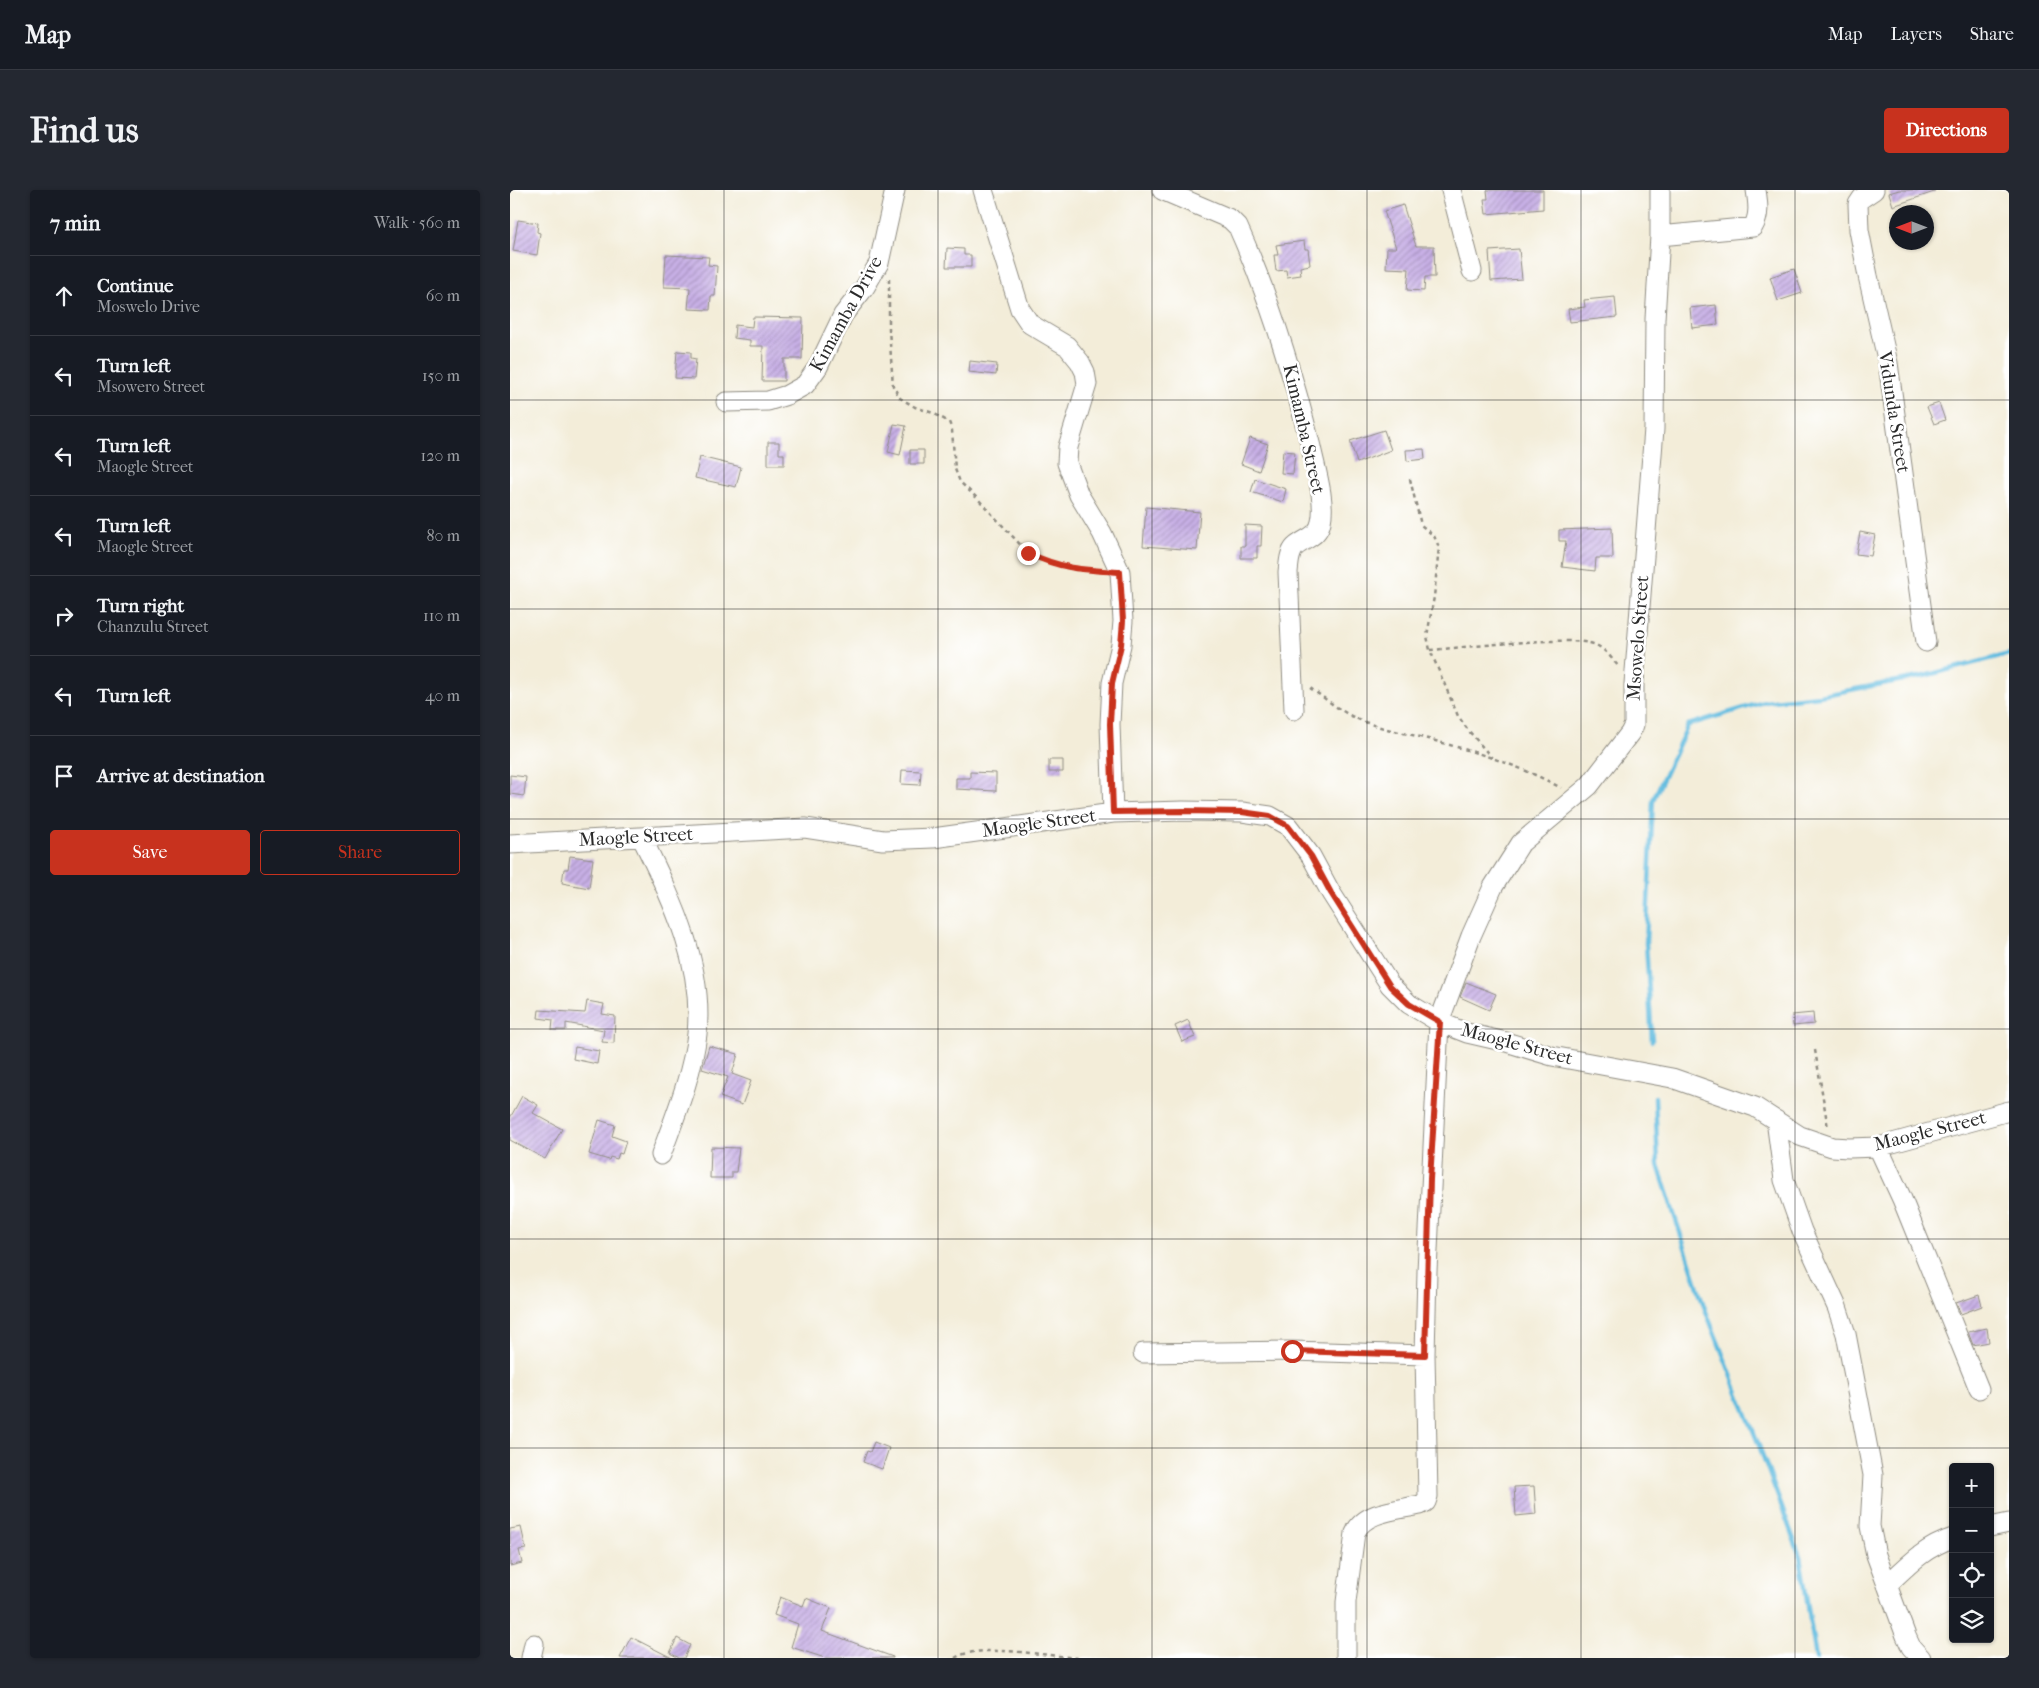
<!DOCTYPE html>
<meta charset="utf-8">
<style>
:root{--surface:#171b24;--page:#242831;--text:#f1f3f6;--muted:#9ea1a6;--line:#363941;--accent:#c8321e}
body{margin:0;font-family:"IM FELL French Canon",serif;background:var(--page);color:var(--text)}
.controls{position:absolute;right:15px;bottom:15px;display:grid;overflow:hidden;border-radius:5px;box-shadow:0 1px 4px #0004}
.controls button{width:45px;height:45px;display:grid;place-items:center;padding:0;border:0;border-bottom:1px solid var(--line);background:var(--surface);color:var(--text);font:25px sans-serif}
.compass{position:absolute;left:1379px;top:15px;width:45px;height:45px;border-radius:50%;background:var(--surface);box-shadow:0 1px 4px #0004;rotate:270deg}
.stop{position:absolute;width:15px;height:15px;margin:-11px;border:4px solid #c8321e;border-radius:50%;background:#fff}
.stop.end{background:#c8321e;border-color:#fff;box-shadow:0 1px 5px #0008}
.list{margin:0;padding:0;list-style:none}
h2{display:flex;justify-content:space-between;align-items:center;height:65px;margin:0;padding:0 20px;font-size:21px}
h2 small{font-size:16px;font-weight:400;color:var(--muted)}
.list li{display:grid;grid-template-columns:32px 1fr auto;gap:15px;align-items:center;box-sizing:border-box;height:80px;padding:0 20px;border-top:1px solid var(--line)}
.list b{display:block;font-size:19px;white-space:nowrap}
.list p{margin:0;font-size:16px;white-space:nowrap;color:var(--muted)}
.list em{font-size:16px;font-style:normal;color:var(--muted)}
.actions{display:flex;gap:10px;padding:15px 20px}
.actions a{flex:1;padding:11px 0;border:1px solid var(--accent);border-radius:5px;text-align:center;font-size:18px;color:var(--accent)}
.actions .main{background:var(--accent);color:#fff}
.icon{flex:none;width:28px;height:28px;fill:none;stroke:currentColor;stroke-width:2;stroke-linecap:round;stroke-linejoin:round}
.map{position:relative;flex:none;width:1499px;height:1468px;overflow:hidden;border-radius:5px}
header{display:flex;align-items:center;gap:30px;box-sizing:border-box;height:70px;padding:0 25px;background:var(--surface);border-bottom:1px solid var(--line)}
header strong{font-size:24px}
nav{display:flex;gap:28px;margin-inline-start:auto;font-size:18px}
.intro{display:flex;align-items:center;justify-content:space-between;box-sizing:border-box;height:120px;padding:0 30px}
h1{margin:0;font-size:35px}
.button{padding:12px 22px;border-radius:5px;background:var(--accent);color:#fff;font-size:18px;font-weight:700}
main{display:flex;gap:30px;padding:0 30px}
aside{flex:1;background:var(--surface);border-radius:5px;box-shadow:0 1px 4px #0004}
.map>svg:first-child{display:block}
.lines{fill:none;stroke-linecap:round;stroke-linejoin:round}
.stream{stroke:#62bcdf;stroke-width:4.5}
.building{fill:url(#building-hatch)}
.minor-casing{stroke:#8f8c82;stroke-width:21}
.path{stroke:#8f8c82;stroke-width:2.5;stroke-dasharray:4 4;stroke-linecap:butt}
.minor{stroke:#fff;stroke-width:19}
.route{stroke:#c8321e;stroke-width:6}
.grid{fill:none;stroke:#2b2b2b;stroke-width:1;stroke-opacity:0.55}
.labels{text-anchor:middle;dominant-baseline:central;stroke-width:5;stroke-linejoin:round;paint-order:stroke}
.street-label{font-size:19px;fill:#2b2b2b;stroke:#fff}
</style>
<header>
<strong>Map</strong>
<nav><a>Map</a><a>Layers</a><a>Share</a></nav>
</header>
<div class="intro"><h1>Find us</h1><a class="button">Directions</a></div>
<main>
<aside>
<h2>7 min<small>Walk · 560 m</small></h2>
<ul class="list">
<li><svg class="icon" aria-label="ahead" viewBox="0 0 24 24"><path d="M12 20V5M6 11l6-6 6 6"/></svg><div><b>Continue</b><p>Moswelo Drive</p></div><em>60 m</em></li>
<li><svg class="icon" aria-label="left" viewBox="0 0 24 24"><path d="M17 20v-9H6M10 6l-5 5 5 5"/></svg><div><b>Turn left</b><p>Msowero Street</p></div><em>150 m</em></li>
<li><svg class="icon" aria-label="left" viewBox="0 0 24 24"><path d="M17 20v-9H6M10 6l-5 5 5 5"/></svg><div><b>Turn left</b><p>Maogle Street</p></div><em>120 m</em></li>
<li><svg class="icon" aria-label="left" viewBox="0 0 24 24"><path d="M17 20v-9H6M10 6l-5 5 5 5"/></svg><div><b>Turn left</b><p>Maogle Street</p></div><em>80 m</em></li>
<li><svg class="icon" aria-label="right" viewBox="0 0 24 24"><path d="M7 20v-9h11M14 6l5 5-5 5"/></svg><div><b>Turn right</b><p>Chanzulu Street</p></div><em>110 m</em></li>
<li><svg class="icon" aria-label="left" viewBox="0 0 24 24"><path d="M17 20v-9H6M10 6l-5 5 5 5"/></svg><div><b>Turn left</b></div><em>40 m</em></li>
<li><svg class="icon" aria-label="arrive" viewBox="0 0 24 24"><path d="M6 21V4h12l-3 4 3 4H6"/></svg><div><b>Arrive at destination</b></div></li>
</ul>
<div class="actions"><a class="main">Save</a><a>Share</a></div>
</aside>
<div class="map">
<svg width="1499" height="1468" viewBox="0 0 1499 1468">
<defs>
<pattern id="building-hatch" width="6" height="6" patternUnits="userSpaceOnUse" patternTransform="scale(1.25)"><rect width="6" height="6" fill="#c8b0e6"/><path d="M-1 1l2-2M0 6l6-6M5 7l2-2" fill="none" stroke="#a38fbb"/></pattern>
</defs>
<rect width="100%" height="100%" fill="#fff"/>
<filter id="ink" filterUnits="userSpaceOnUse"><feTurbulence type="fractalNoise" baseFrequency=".02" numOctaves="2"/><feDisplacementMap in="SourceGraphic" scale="10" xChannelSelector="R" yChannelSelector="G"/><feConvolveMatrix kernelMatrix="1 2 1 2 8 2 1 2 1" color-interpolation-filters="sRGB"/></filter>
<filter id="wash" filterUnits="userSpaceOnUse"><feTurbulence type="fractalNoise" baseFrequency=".0096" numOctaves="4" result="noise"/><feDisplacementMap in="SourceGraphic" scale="20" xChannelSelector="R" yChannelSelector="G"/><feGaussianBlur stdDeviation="1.12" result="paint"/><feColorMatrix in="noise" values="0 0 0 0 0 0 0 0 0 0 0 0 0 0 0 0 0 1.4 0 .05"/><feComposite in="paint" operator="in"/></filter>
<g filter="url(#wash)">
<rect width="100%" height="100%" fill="#f3edd9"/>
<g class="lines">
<path class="stream" d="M1142,851L1136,753L1143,610L1178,535L1254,512L1309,506L1414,486L1499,464
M1145,907L1148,975L1195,1119L1248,1253L1290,1366L1306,1468"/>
</g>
<g id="blocks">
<path class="building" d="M977,0H1033V19L976,24L974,9H978Z
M1389,0H1424V2L1383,16L1379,3Z
M893,15L906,56H924L925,87H915L914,101L897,100L899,79L876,78L877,58H886L874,21Z
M8,30L28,33L27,42L30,43L27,65L3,61Z
M794,51L795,59H798L800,75L790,77L791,85L777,87L776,80L766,81L764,65H768L766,55Z
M437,58L454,59V65H461V77H436Z
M1009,59L1012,89L981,91L979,61Z
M156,65L199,67L198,75L207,76L205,106H201L200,120L178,119L180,98L154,97Z
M1284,79L1292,103L1268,111L1260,87Z
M1105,107L1107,127L1060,132L1058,119L1075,117L1074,110Z
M1206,115L1208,135L1182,138L1180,118Z
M243,127L293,128L292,169H274V191H252L253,156H240V150L224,148L225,135L242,137Z
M167,161L181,162V168L186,169L184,189L165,188Z
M460,171L487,174L486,185L459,182Z
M1429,213L1435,230L1424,234L1417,217Z
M384,234L396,236L390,265L378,262Z
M874,240L881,260L847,273L840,251Z
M740,248L758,254L749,281L731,274Z
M258,252H269V264H274V275H258Z
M914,259L915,269L897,271L896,260Z
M400,260H414V274H400Z
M773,261L785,262L783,284L771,283Z
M190,267L231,277L226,297L185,288Z
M745,289L776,299L773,312L741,302Z
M636,317L690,322L687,360L633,356Z
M735,335L752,336L751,356H747V368H731V356H735Z
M1102,338L1103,368H1086L1085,381L1052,377L1056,351H1049V340Z
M1350,342L1365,345L1361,366L1346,364Z
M539,570H553V582H539Z
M392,580L411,581L410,595L391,594Z
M460,582L486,583V601L446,599V588H460Z
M0,585L16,587L14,606L0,604Z
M60,666L83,669L79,698L52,693L54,679H58Z
M956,792L986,804L979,820L950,807Z
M77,811L94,814L92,824L105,826L104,853L92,852L94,840L56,833V840H42L43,830L28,828L29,820L75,823Z
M1303,823L1304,834L1283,836L1282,825Z
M678,830L685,847L672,852L665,836Z
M199,856L228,864L222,884L241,891L232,915L210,907L218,887L192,879Z
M65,857L89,861L87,874L63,869Z
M12,906L28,915L23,923L52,939L35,969L0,950V928Z
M89,930L105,935L102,946L116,951L112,964L109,963L107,969L100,967L99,970L79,964Z
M201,957L229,958L226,982H222V988H200Z
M1469,1105L1472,1116L1451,1124L1446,1113Z
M1477,1138L1479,1152L1463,1155L1458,1142Z
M364,1252L379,1258L372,1279L353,1272L357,1261L360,1262Z
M1024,1296L1026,1324L1006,1326L1004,1297Z
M11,1337L16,1359L9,1360L12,1373L0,1376V1339Z
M270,1407L293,1416L296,1408L321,1418L312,1441L383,1467V1468H315L281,1457L288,1434L264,1425Z
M121,1447L162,1468H110Z
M167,1448L180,1455L174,1468H169L160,1463Z"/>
</g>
</g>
<g filter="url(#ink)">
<use href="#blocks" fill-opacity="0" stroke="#8f8c82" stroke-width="1"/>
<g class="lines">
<defs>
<path id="minor" d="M473,0L510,119L520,134L557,156L570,172L575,182L577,194L558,257L557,273L569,305L592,343L610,382L613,431L611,455L602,493L600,534L603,623
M652,0L720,29L728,37C760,108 782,181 801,257C805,277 816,311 811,332C808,347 795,348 785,357C779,363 779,374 778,382L784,520
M941,0L962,81
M1364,0L1352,8L1348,14L1349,40L1358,86L1378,173L1416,452
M1150,46L1243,37C1250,25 1248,13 1246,0
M216,212L258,211L277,205L295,195L308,177L333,125L355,97L369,73L385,0
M132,648C162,710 194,773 187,844C182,886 165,926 151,965
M0,654L295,638L373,650L423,648L603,623L673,621L732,622L760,626L778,636L801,666L821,703L880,795L899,814L929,832L957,843L996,852L1042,866L1162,888L1245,917L1290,946L1322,957L1339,958L1368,957L1499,921
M1266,930L1274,990L1292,1041L1327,1117L1336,1144L1363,1285L1360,1336L1366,1365L1396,1446L1401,1457L1411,1468
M1368,957L1392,1009L1469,1199
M633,1163L782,1161L915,1165
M1480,1337L1499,1333
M1377,1395C1398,1375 1415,1357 1443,1348
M21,1468L24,1454
M836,1468V1412L845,1343C854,1321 889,1320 910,1315L916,1312L918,1306L915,1165L917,1081L929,832L961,746L983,697L1011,653L1079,596L1120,543L1124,535V494L1144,239L1145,129L1150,46V0"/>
</defs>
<use href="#minor" class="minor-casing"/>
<path class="path" d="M379,89V139L383,196L390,208L405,217L423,223L439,232L442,240L445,279L450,292L468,309L518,363L538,372L563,379L591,381
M900,289L911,335L924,346L929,357L924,407L917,446L920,460L948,526L958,540L982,568
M920,460C952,458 1062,444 1086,455C1095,459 1103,470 1109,477
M800,498C816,509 831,522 848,529C870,539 896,543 918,549C963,561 1010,575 1051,598
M1305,860L1318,938
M445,1468C468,1453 539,1466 569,1468"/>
<use href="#minor" class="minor"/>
</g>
</g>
<g class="lines" filter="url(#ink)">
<path class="route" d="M518,363C551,379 574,380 610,382L613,431L611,455L602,493L600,534L603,622L674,621L732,622L760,626L778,636L801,666L821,703L880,796L899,814L930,832L920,989L915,1165L782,1161"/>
</g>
<path class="grid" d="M214,0V1468M428,0V1468M642,0V1468M857,0V1468M1071,0V1468M1285,0V1468M0,210H1499M0,419H1499M0,629H1499M0,839H1499M0,1049H1499M0,1258H1499"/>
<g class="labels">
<g class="street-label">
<text transform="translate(336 124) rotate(-61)">Kimamba Drive</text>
<text transform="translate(1384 222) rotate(81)">Vidunda Street</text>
<text transform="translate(794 239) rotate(77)">Kimamba Street</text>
<text transform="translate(1128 448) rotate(-86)">Msowelo Street</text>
<text transform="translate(529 633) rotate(-8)">Maogle Street</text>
<text transform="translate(126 647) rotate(-3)">Maogle Street</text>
<text transform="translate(1007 854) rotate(15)">Maogle Street</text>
<text transform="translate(1420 941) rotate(-14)">Maogle Street</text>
</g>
</g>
</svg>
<div class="controls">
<button>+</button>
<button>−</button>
<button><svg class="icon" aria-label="locate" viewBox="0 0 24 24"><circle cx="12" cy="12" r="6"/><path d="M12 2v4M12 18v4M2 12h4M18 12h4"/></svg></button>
<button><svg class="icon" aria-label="layers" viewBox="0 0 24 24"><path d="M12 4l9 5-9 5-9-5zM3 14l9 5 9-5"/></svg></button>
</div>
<svg class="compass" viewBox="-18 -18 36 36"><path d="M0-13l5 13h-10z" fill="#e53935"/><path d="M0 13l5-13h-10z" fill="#9ea1a6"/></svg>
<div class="stop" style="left:782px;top:1161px"></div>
<div class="stop end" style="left:518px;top:363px"></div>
</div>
</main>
